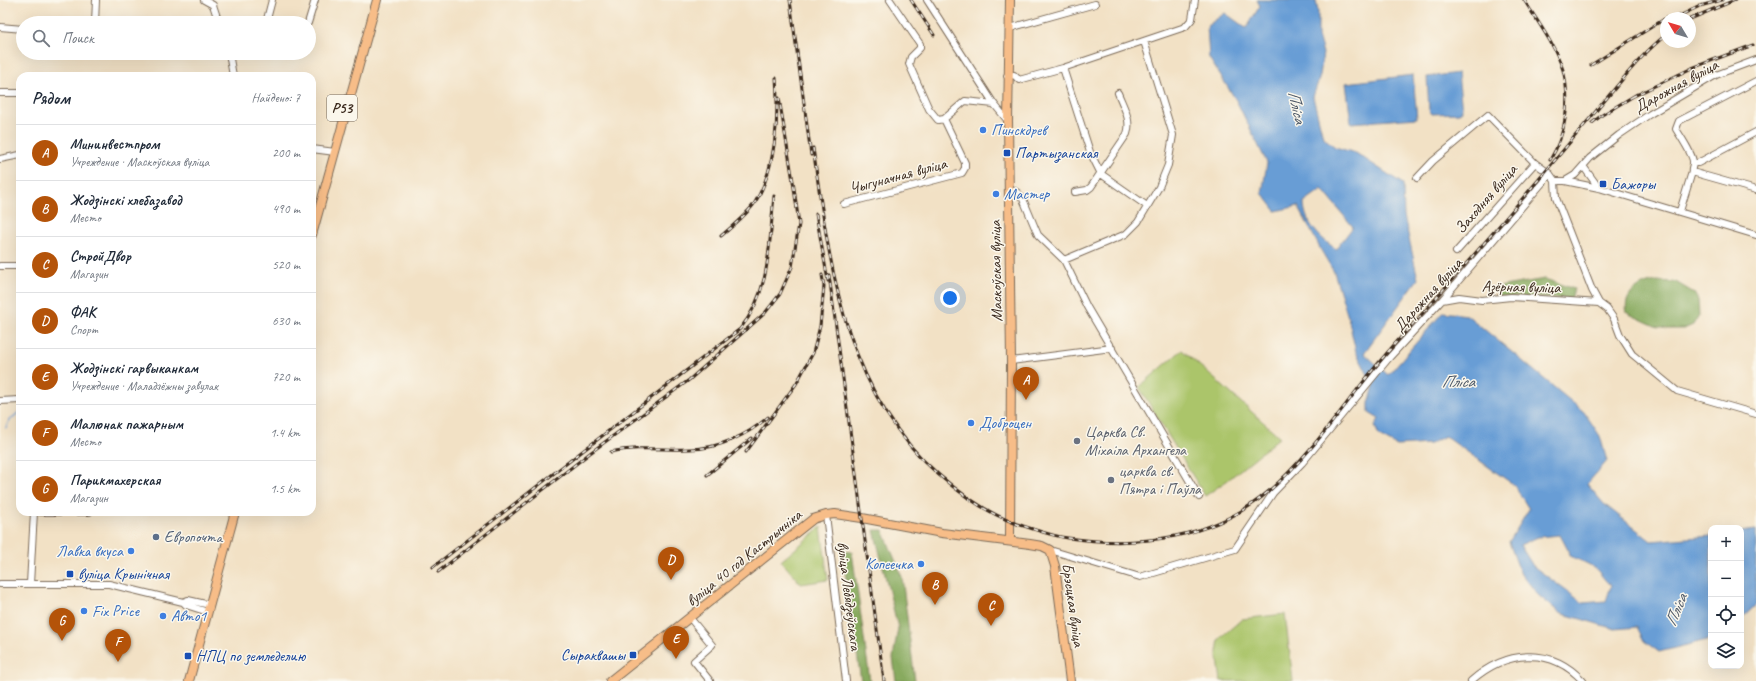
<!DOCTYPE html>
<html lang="ru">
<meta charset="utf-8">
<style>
:root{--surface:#fff;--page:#f6f6f7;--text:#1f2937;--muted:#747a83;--line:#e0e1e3;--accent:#b45309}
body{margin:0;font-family:Caveat,sans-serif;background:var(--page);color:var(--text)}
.controls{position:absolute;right:12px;bottom:12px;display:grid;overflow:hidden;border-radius:8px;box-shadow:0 4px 16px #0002}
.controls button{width:36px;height:36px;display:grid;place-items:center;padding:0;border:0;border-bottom:1px solid var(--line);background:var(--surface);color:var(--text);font:20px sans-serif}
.compass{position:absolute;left:1660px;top:12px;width:36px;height:36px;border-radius:50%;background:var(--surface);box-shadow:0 4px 16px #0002;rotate:308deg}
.you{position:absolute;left:950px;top:298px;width:14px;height:14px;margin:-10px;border:3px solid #fff;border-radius:50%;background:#1a73e8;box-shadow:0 0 0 6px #1a73e833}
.badge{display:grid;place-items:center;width:26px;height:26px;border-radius:50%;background:var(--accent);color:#fff;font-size:13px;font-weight:700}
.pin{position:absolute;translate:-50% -33px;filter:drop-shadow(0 1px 2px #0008)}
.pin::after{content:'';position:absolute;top:21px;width:14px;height:12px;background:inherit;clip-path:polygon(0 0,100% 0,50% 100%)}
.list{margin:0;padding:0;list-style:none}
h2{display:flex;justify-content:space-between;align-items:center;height:52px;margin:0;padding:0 16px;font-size:17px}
h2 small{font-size:13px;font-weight:400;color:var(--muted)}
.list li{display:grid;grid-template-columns:26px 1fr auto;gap:12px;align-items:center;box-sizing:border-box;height:56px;padding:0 16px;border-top:1px solid var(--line)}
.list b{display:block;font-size:15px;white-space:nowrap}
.list p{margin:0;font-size:13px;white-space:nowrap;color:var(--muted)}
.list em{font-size:13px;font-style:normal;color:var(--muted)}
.icon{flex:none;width:22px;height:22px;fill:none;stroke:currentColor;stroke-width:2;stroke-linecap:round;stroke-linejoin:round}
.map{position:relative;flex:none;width:1756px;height:681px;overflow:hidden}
.search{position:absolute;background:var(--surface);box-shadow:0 4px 16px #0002;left:16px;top:16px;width:300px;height:44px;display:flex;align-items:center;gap:10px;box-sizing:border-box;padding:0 14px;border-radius:22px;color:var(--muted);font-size:15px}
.panel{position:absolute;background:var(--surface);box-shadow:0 4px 16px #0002;left:16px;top:72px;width:300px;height:444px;border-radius:12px}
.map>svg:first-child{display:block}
.green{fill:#abc56b;stroke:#737844}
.forest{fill:#88aa5f;stroke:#626a3e}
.water{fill:#689dd5;stroke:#52647a;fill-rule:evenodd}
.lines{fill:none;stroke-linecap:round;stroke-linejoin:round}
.stream{stroke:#689dd5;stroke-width:1.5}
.minor-casing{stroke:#7b6a58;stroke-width:8}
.major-casing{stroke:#7b6a58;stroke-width:10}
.minor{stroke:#fff;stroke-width:6}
.major{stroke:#f7bd88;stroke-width:8}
.rail-casing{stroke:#3b2a1e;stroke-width:3}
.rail{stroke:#fbf7ec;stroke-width:1.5;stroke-dasharray:4.5;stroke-linecap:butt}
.shop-dot{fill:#3f7fe0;stroke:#fbf7ec;stroke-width:1.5}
.transit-dot{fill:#1a4fb4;stroke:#fbf7ec;stroke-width:1.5}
.worship-dot{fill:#6b7280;stroke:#fbf7ec;stroke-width:1.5}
.service-dot{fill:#5c6f8a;stroke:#fbf7ec;stroke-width:1.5}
.labels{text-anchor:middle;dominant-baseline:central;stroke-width:3;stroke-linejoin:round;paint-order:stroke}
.shield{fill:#fbf7ec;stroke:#75685c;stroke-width:1}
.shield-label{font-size:15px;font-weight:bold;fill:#3b2a1e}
.street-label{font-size:16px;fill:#3b2a1e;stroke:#fbf7ec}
.shop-label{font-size:16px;fill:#366cbe;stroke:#fbf7ec;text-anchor:start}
.transit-label{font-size:16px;fill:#164399;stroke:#fbf7ec;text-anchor:start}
.worship-label{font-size:16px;fill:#5b616d;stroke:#fbf7ec;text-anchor:start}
.service-label{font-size:16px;fill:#4e5e75;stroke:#fbf7ec;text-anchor:start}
.water-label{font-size:17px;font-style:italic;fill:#4d5867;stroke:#fbf7ec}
</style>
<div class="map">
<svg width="1756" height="681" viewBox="0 0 1756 681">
<rect width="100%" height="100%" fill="#fbf7ec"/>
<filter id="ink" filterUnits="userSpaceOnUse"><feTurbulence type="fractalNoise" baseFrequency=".025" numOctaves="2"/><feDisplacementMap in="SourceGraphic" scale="8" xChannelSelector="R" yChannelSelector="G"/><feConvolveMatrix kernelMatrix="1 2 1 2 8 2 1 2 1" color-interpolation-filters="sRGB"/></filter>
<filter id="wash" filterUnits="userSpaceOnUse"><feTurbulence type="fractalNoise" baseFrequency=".012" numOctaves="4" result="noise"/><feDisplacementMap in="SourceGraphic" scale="16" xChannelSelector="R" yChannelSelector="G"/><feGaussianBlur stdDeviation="0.9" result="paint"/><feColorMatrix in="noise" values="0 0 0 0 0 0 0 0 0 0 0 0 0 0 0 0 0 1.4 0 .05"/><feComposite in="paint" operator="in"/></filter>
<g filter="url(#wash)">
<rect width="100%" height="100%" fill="#f2e1c5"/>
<path class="green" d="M1182,350L1280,437L1228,480L1205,496L1139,387Z
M821,527L828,580L801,584L781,561Z
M1285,614L1293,681H1221L1217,652L1219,639L1242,619Z"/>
<path class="forest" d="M1545,279L1574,289L1571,299L1497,296L1498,287Z
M1656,281L1676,282L1694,293L1698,300L1699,315L1693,325L1684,329H1667L1655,326L1627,313C1622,294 1641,283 1656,281Z
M874,530H883L902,577L915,681H896L893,658L898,628Z
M842,551L852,552L870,681H861Z"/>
<path class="water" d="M1257,0H1316L1318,12V36L1323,53L1320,76L1313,97L1323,137L1335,147L1356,153L1403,184L1404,216L1418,279L1364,353L1388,375L1443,312L1467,315L1584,412L1600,436L1607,461L1587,484L1604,504L1651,541L1711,536V639L1659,652L1644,641L1637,627L1615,629L1560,613L1538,595L1520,572L1509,542L1529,509L1514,485L1445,436L1430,444L1397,446L1379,436L1375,426L1379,419L1369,413V403L1374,386L1356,352L1348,317L1334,272L1322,252L1298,206L1276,211L1262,193L1267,163L1236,100L1209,58L1207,26L1225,13L1246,28L1260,6ZM1322,189L1353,227L1336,249C1320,238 1304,223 1304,202ZM1560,535L1568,550L1569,556C1579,560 1588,563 1596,569C1601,574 1605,581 1611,586L1606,601L1583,603L1533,566L1520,545L1538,537Z
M1458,73L1462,111L1459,113L1432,114L1429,110L1427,77Z
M1413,75L1417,118L1351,123L1346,83Z
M1756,530V605L1741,619V532Z"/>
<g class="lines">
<path class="stream" d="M6,428L9,421L20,411"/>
</g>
</g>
<g filter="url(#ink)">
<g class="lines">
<defs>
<path id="minor" d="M204,0L213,5L219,23
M890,0L920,44V48L911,57L909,64L929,109L938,120L944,119
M927,0L994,104L1008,121
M95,23L96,0
M266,23L272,0
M308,23L315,0
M0,27L23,29
M1010,28L1095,4
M229,53L233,76
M1063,68L1090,152L1101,174L1147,206
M1007,76L1014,75L1019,80L1063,68L1185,27L1192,19L1195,0
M0,93H20
M312,149L335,152
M0,159L20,155
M1693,163H1698L1756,132
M1583,166L1599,188
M1692,172L1756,190
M1417,178L1433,161L1488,115L1535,163L1550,174
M1555,181L1556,198L1592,290L1599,303L1607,309L1614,319L1620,335L1632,354L1677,391L1756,414
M1565,181L1599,188L1756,235
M1009,188L1018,193L1023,199L1038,235L1064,260L1087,307L1199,497
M1075,192L1087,190L1091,187L1127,134C1132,120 1123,106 1118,93
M844,204L962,173L965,168V163L944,119L965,101L994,104
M1680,211L1692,172C1691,168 1693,167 1693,163C1694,156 1680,136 1676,129L1679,121L1756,81
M1456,252L1535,163
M1064,260L1126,234L1138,222L1159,187L1168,165L1173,135L1144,41
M0,266H20
M1442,300L1459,297L1482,300L1511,297L1599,303
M1011,361L1112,348
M0,401L20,400
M41,512H89
M826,515L846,681
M1050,550L1140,577L1235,549L1273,493L1302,463L1388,359L1442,300L1550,174L1555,181H1565L1575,175L1590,158L1619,135L1650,114L1716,75L1756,60
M0,584H109L183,602L186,605L208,612
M30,584L34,512
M183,602L188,600L210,605
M690,618L712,645L694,661L710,681
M1471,681C1505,651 1550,645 1583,681"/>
<path id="major" d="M312,235L377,0
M1010,541L1011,361L1008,121L1010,0
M189,681L235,512
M610,681L813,519L826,515L835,514L862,518L942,533L1030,544L1042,546L1050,550L1055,566L1070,681"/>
</defs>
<use href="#minor" class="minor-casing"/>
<use href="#major" class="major-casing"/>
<use href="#minor" class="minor"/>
<use href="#major" class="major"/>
<defs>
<path id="rail" d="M790,0L811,155
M911,0L934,35
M1524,0C1538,22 1555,45 1563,70C1571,100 1566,134 1550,160
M1675,18L1700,6L1722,0
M1690,19L1735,0
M1591,65L1666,18
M1632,97L1692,68L1753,45
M1592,123L1602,115L1637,94
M813,148C830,265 844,392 939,475C962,495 987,513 1017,524C1034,529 1051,536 1068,538C1138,548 1214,539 1269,491C1312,454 1345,403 1381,360C1401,336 1423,314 1443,290C1481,247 1519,203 1556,159C1574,137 1593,115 1611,93C1628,73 1645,51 1666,35
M816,214L828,281
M721,236C733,226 745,216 754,204C776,170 779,117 776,78
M829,275L884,681
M611,452C637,446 664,450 690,449C718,449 748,435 768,417
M746,452L796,384L813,353L820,326L824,286L822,275
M707,475L752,438
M433,567L740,329C771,292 769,242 774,196
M438,572L590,453L689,380L765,313L780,294L792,267L799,224L793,181L779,98"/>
</defs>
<use href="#rail" class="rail-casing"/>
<use href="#rail" class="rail"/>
</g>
</g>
<g class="shop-dot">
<circle cx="983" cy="130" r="4"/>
<circle cx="996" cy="194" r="4"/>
<circle cx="971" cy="423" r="4"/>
<circle cx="131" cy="551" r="4"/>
<circle cx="921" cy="564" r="4"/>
<circle cx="84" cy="611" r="4"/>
<circle cx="163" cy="616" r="4"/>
</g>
<g class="transit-dot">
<rect x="1003" y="149" width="8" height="8" rx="2"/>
<rect x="1599" y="180" width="8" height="8" rx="2"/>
<rect x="66" y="570" width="8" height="8" rx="2"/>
<rect x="629" y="651" width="8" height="8" rx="2"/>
<rect x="184" y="652" width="8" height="8" rx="2"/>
</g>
<g class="worship-dot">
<circle cx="1077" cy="441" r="4"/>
<circle cx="1111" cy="480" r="4"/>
</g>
<circle class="service-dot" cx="156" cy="537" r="4"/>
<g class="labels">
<rect class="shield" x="327" y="95" width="30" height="26" rx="3"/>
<g class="shield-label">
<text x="342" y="108">Р53</text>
</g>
<g class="street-label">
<text transform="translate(1676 86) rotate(-29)">Дарожная вуліца</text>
<text transform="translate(898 176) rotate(-15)">Чыгуначная вуліца</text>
<text transform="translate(1486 199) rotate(-49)">Заходняя вуліца</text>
<text transform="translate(996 271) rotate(-91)">Маскоўская вуліца</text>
<text transform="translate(1521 287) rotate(1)">Азёрная вуліца</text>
<text transform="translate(1428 295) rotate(-48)">Дарожная вуліца</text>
<text transform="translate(744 558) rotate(-39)">вуліца 40 год Кастрычніка</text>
<text transform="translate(849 596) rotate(83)">вуліца Лебядзеўскага</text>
<text transform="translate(1073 605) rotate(82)">Брэсцкая вуліца</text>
</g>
<g class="shop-label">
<text x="991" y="130">Пинскдрев</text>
<text x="1004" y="194">Мастер</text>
<text x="979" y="423">Доброцен</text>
<text x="123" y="551" text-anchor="end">Лавка вкуса</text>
<text x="913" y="564" text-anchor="end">Копеечка</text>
<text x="92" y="611">Fix Price</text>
<text x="171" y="616">Авто1</text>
</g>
<g class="transit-label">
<text x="1015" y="153">Партызанская</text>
<text x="1611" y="184">Бажоры</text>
<text x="78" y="574">вуліца Крынічная</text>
<text x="625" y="655" text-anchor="end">Сыраквашы</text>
<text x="196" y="656">НПЦ по земледелию</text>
</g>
<g class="worship-label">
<text x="1085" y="432">Царква Св.<tspan x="1085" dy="18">Міхаіла Архангела</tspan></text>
<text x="1119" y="471">царква св.<tspan x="1119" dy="18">Пятра і Паўла</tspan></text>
</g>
<g class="service-label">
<text x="164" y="537">Европочта</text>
</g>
<g class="water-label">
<text transform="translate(1297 107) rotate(77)">Пліса</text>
<text x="1458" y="381">Пліса</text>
<text transform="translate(1676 610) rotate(-67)">Пліса</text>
</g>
</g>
</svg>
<div class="controls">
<button>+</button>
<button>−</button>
<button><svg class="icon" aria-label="locate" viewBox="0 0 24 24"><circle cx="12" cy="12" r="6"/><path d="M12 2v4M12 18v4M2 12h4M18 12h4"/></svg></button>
<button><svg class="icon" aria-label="layers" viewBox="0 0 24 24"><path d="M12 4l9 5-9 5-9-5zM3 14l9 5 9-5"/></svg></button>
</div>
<svg class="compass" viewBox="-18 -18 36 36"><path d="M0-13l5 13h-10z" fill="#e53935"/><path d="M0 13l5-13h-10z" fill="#747a83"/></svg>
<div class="you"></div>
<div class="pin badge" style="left:1026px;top:400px">A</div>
<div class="pin badge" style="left:935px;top:605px">B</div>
<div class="pin badge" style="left:991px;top:626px">C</div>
<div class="pin badge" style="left:671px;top:580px">D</div>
<div class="pin badge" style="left:676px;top:659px">E</div>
<div class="pin badge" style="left:118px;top:662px">F</div>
<div class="pin badge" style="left:62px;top:641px">G</div>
<div class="search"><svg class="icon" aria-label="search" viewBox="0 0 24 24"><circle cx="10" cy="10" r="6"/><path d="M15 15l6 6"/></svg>Поиск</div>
<section class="panel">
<h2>Рядом<small>Найдено: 7</small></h2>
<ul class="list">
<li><span class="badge">A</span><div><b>Мининвестпром</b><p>Учреждение · Маскоўская вуліца</p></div><em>200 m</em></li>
<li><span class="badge">B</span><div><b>Жодзінскі хлебазавод</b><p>Место</p></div><em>490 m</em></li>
<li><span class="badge">C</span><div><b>СтройДвор</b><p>Магазин</p></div><em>520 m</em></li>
<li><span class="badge">D</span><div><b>ФАК</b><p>Спорт</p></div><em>630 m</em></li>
<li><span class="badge">E</span><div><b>Жодзінскі гарвыканкам</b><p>Учреждение · Маладзёжны завулак</p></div><em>720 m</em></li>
<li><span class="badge">F</span><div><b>Малюнак пажарным</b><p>Место</p></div><em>1.4 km</em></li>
<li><span class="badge">G</span><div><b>Парикмахерская</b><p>Магазин</p></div><em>1.5 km</em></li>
</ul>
</section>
</div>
